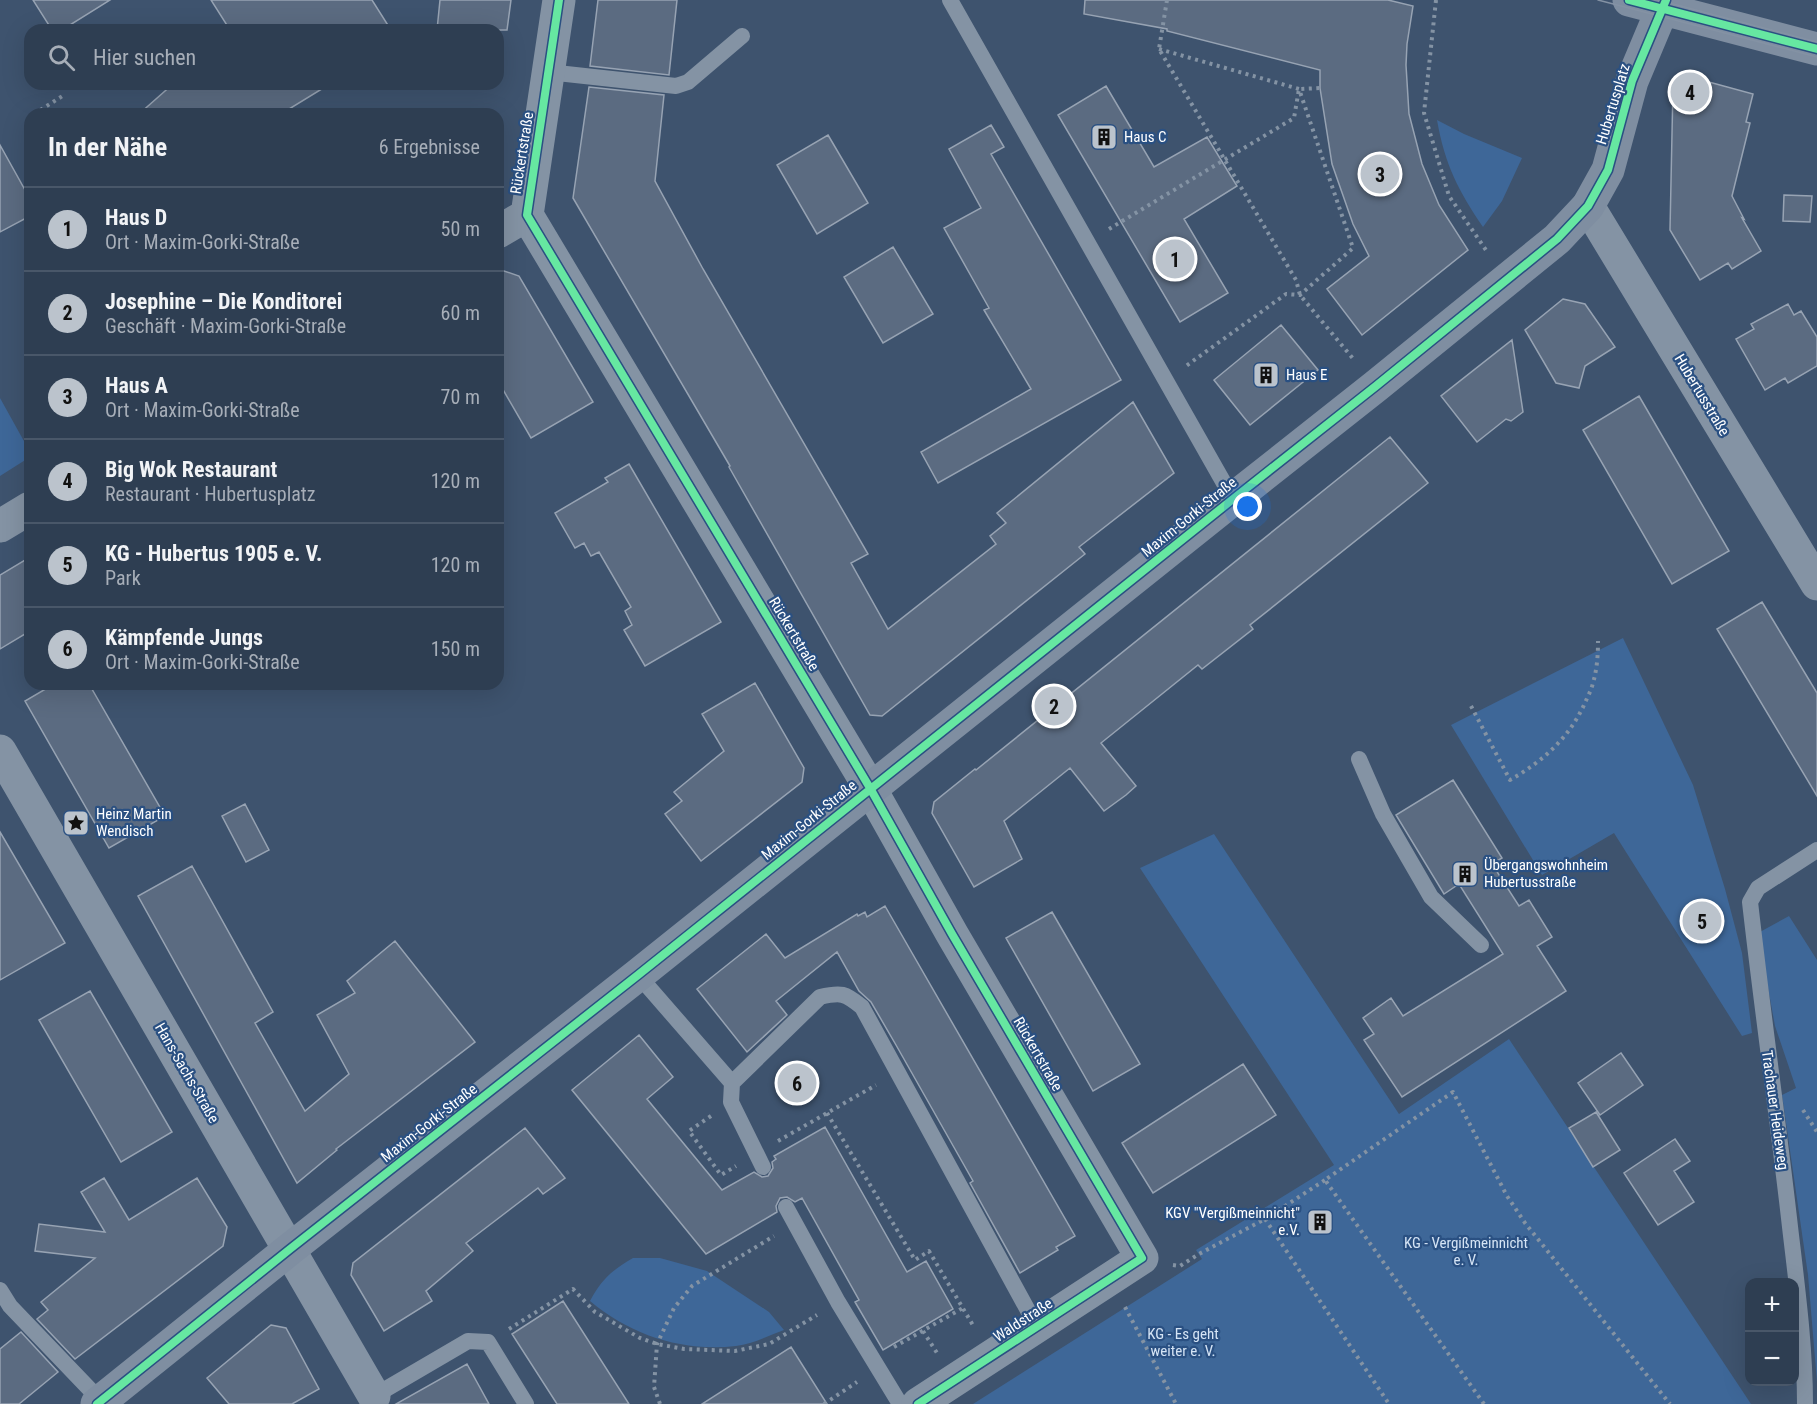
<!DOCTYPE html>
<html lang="de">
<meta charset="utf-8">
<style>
:root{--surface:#2e3e52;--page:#3a495c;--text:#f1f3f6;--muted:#a7aeb8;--line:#495769;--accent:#bbc3cc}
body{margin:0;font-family:"Roboto Condensed",sans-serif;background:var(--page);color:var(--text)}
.controls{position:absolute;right:18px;bottom:18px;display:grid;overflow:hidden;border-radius:12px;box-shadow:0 6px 24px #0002}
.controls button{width:54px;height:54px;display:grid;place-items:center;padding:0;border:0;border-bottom:2px solid var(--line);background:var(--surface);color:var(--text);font:30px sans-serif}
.you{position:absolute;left:1248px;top:507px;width:21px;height:21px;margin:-15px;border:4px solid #fff;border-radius:50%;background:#1a73e8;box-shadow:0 0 0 9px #1a73e833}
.badge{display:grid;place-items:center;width:39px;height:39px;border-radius:50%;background:var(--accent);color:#111;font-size:20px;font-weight:700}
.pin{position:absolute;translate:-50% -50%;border:3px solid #fff;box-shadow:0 2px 6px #0006}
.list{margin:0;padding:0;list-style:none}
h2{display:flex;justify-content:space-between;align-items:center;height:78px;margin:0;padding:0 24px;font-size:26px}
h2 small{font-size:20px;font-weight:400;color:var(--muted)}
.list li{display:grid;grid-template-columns:39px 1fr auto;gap:18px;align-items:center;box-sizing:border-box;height:84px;padding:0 24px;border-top:2px solid var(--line)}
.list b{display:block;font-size:22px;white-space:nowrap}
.list p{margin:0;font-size:20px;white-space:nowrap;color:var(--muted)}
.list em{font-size:20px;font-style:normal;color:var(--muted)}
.icon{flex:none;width:33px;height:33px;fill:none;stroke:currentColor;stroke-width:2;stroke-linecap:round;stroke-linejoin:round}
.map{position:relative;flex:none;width:1817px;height:1404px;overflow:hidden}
.search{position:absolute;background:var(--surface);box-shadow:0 6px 24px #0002;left:24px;top:24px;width:480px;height:66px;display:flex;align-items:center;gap:15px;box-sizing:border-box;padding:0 21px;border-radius:18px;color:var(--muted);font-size:22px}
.panel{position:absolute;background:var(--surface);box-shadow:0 6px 24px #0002;left:24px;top:108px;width:480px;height:582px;border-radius:18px}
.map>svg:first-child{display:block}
.green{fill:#3e6798}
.building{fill:#5b6b81;stroke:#97a3b3;stroke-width:1.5}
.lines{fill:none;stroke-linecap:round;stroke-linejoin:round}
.path{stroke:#8493a4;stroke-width:4;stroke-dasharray:3 4.5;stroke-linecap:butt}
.lane{stroke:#8493a4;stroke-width:16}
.street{stroke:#8493a4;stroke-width:33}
.secondary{stroke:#7f8ea1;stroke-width:33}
.tram{stroke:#8492a4;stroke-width:1.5}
.cycleway-casing{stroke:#2a5082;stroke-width:11}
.cycleway{stroke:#66e7a1;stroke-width:8}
.labels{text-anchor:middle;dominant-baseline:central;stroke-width:4.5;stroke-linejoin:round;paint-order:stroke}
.street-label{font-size:15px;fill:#fff;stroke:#2a5082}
.poi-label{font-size:15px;fill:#fff;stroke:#2a5082;text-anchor:start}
.park-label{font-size:15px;fill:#d5e4f5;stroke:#2a5082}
</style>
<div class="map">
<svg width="1817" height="1404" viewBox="0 0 1817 1404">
<rect width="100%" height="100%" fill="#3e536e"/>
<path class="green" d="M1437,120L1464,134L1522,158L1502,201L1483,227C1458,190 1445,165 1437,120Z
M0,398L30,452V457L0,476Z
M1623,638L1693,785L1725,889L1742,953L1752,1033L1742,1036L1614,833L1542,875L1451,725Z
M1214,834L1399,1114L1509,1039L1751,1404H973L1202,1259L1196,1250L1334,1165L1140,868Z
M1789,916L1817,960V1382L1808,1275L1782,1095L1796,1088L1775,1026L1758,933Z
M633,1258H660L707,1271L769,1312L784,1330C768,1336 752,1344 736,1346C681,1352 631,1335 590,1301C601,1280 612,1270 633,1258Z"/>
<path class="building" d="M33,0H110L62,30H52Z
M211,0H372L391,30H230Z
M440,0H511L507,30H437Z
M598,0H677L669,75L590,66Z
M1085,0H1388L1413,6L1407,44L1406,65L1409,114L1422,164L1439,205L1468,250L1362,335L1327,289L1369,256L1353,224L1332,164L1320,88V70L1167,31V29L1084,14Z
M1687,76L1753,94L1746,122L1750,123L1732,196L1744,219L1742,218L1761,251L1732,269L1728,263L1700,280L1670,230L1673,86Z
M173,84H330L281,114H139Z
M1106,86L1154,167L1207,137L1237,186L1184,219L1228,293L1180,322L1058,115Z
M589,87L664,95L655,181L703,269L868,554L851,563L888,629L996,544L990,536L1006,523L997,513L1133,402L1174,473L1079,547L1085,554L882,716L870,715L729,467L730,466L573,198Z
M991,125L1004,147L991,154L1121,380L938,483L921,452L1031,389L984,310L989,308L944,228L981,208L949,149Z
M828,135L868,203L817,234L777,165Z
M0,145L30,199V216L0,232Z
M1784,195L1812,196L1810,222L1783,221Z
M893,247L933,314L883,343L844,277Z
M498,269L519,276L593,402L531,438L498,381Z
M1563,299L1585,304L1615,347L1585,366L1579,388L1556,383L1525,330Z
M1788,304L1794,315L1801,311L1817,337V366L1788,383L1785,378L1765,390L1736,339L1754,329L1751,324Z
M1281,325L1318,370L1250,425L1214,380Z
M1512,340L1523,412L1511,421L1506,419L1477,442L1441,396Z
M1639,396L1729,551L1672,584L1583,430Z
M1390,437L1428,483L1250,625L1253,629L1202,669L1198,665L1101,743L1136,786L1126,795L1104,811L1070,768L1004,821L1022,859L974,887L932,813L934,802L975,769L976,770Z
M629,464L721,622L645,666L624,630L632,625L625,611L631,607L599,552L591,556L584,543L575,548L555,513L608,482L605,478Z
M30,557V631L0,649V575Z
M1762,602L1817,693V796L1717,629Z
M755,683L804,768L802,782L701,861L665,814L682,801L674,792L724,751L702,714Z
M54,684H89L165,816L109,848L25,701Z
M1453,780L1502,858L1492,864L1519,906L1529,900L1552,937L1537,946L1566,991L1402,1097L1364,1040L1374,1034L1363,1018L1391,998L1403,1016L1503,954L1459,884L1444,894L1396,815Z
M245,804L269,850L246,862L222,816Z
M0,832L65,943L0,980Z
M192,866L273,1012L255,1023L305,1111L349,1074L317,1015L355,993L347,981L395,941L475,1042L336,1149L337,1150L297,1183L138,896Z
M885,906L1075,1236L1056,1247L1058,1250L1020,1273L970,1183L973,1181L960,1158L896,1045L871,1002L859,991L837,952L776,1001L787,1015L747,1052L697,989L766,934L785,958L857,914L858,916L865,912L867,917Z
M1052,912L1140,1064L1093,1091L1006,938Z
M90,991L172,1132L121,1162L39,1020Z
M639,1035L673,1077L647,1099L722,1190L754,1172L762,1177L768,1176L773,1168L772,1162L776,1159L774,1156L825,1127L907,1272L926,1261L953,1309L883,1350L855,1302L859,1300L802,1198L795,1202L787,1197L780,1198L776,1206L777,1212L706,1254L572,1090Z
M1621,1053L1643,1085L1600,1115L1578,1083Z
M1243,1064L1276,1115L1153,1193L1122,1143Z
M1596,1112L1620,1150L1593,1167L1569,1128Z
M525,1128L565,1178L543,1194L538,1188L466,1243L473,1251L426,1291L432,1301L384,1331L351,1275L353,1263Z
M1675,1139L1690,1161L1674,1171L1694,1202L1658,1225L1624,1173Z
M104,1178L129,1220L197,1178L227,1227L223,1246L75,1359L37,1319L48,1310L41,1302L95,1258L35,1251L39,1224L105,1232L81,1192Z
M563,1301L629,1404H557L512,1334Z
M271,1325L286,1328L319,1389L292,1404H229L207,1378Z
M21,1332L58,1372L19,1404H0V1349Z
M791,1347L827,1404H702Z
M467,1364L489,1404H396Z"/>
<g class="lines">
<path class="path" d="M1167,0L1159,49L1296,280L1300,295L1355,361
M1436,0L1424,113L1449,196L1488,253
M1159,49L1299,89L1353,248L1300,295L1286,294L1186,366
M34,114L64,95
M1109,229L1294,118L1299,89L1320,88
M1471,706L1510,780C1543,761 1568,739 1584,705C1587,698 1591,691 1593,683C1597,669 1598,656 1598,641
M1803,1110L1817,1132
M827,1113L915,1260L929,1251L974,1327
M711,1116L689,1131L721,1175L736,1166
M778,1141L876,1085
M1265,1219L1389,1404
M1173,1265L1180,1266L1199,1254L1265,1219L1325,1180
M1125,1307L1176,1404
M509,1329L573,1289L595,1312L640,1338L657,1344L684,1349L735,1351L769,1344L817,1315
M923,1331L937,1353
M894,1347L963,1308
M660,1404L654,1387L657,1344L674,1308L692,1286L774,1236
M824,1404L857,1382
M1484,1404L1325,1180L1453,1092L1507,1196L1525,1223L1670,1404"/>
<path class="lane" d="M950,0L1233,499
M548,72L676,86L688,82L742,36
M1359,759L1383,814L1431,897L1481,945
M638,975L732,1083L731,1102L763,1167
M732,1083L820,997C841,992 845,993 862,1007L1037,1327
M786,1207L838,1302L900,1404
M0,1290L10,1306L101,1401
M374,1396L468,1341L488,1342L526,1404
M1805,1404C1805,1342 1796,1280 1789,1218C1777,1113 1762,1008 1750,902L1758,888L1817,850"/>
<path class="street" d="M559,0L527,215L870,788L952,934L1142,1258L918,1404
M1588,206L1817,584
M498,232L527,215
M0,526L30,508
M0,751L374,1396"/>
<path class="secondary" d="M1629,0L1817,49
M97,1404L290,1249L638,975L1233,499L1376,386L1557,239L1588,206L1608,170L1632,81L1666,0"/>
<path class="tram" d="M1598,0L1817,57
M1658,0L1817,42"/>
<defs>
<path id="cycleway" d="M559,0L527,215L870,788L952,934L1142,1258L918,1404
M1629,0L1817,49
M97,1404L290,1249L638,975L1233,499L1376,386L1557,239L1588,206L1608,170L1632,81L1666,0"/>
</defs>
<use href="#cycleway" class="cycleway-casing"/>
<use href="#cycleway" class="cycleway"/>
</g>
<defs>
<symbol id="building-square" viewBox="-11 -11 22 22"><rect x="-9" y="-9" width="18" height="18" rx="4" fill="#bbc3cc" stroke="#2a5082"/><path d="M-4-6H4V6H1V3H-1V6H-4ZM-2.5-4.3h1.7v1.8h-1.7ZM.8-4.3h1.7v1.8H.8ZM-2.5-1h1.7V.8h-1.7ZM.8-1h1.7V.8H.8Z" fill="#111"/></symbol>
<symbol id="sight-square" viewBox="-11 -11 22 22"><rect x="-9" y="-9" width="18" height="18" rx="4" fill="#bbc3cc" stroke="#2a5082"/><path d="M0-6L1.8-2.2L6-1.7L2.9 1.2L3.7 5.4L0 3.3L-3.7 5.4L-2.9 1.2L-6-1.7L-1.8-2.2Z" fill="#111"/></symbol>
</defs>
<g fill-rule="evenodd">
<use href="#building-square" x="1089" y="122" width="30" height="30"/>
<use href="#building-square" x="1251" y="360" width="30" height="30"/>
<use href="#sight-square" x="61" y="808" width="30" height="30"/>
<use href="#building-square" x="1450" y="859" width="30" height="30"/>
<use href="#building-square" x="1305" y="1207" width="30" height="30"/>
</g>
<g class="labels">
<g class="street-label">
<text transform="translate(1613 104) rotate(-73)">Hubertusplatz</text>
<text transform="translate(522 153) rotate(-81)">Rückertstraße</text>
<text transform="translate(1702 395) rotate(59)">Hubertusstraße</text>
<text transform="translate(1189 517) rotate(-39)">Maxim-Gorki-Straße</text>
<text transform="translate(794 634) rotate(59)">Rückertstraße</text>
<text transform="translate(809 820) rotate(-39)">Maxim-Gorki-Straße</text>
<text transform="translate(1038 1054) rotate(60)">Rückertstraße</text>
<text transform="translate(187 1073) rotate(60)">Hans-Sachs-Straße</text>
<text transform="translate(1775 1110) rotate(82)">Trachauer Heideweg</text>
<text transform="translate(429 1123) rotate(-38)">Maxim-Gorki-Straße</text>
<text transform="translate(1023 1320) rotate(-33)">Waldstraße</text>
</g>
<g class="poi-label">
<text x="1124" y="137">Haus C</text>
<text x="1286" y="375">Haus E</text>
<text x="96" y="814">Heinz Martin<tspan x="96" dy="17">Wendisch</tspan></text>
<text x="1484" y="865">Übergangswohnheim<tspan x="1484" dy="17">Hubertusstraße</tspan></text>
<text x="1300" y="1213" text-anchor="end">KGV "Vergißmeinnicht"<tspan x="1300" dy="17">e.V.</tspan></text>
</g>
<g class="park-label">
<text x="1466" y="1243">KG - Vergißmeinnicht<tspan x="1466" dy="17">e. V.</tspan></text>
<text x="1183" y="1334">KG - Es geht<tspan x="1183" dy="17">weiter e. V.</tspan></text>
</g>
</g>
</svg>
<div class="controls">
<button>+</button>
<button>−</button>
</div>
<div class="you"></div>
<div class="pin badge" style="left:1175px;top:259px">1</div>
<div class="pin badge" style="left:1054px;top:706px">2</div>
<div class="pin badge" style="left:1380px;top:174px">3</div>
<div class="pin badge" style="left:1690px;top:92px">4</div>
<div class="pin badge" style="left:1702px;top:921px">5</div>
<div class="pin badge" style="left:797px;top:1083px">6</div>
<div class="search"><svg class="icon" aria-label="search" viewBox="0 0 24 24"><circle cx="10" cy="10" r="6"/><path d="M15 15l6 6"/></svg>Hier suchen</div>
<section class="panel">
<h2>In der Nähe<small>6 Ergebnisse</small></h2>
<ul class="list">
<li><span class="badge">1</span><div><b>Haus D</b><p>Ort · Maxim-Gorki-Straße</p></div><em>50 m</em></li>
<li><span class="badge">2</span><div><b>Josephine – Die Konditorei</b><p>Geschäft · Maxim-Gorki-Straße</p></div><em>60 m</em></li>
<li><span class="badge">3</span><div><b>Haus A</b><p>Ort · Maxim-Gorki-Straße</p></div><em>70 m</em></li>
<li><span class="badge">4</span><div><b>Big Wok Restaurant</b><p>Restaurant · Hubertusplatz</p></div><em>120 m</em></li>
<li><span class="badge">5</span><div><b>KG - Hubertus 1905 e. V.</b><p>Park</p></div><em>120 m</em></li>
<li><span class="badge">6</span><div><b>Kämpfende Jungs</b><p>Ort · Maxim-Gorki-Straße</p></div><em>150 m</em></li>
</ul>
</section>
</div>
